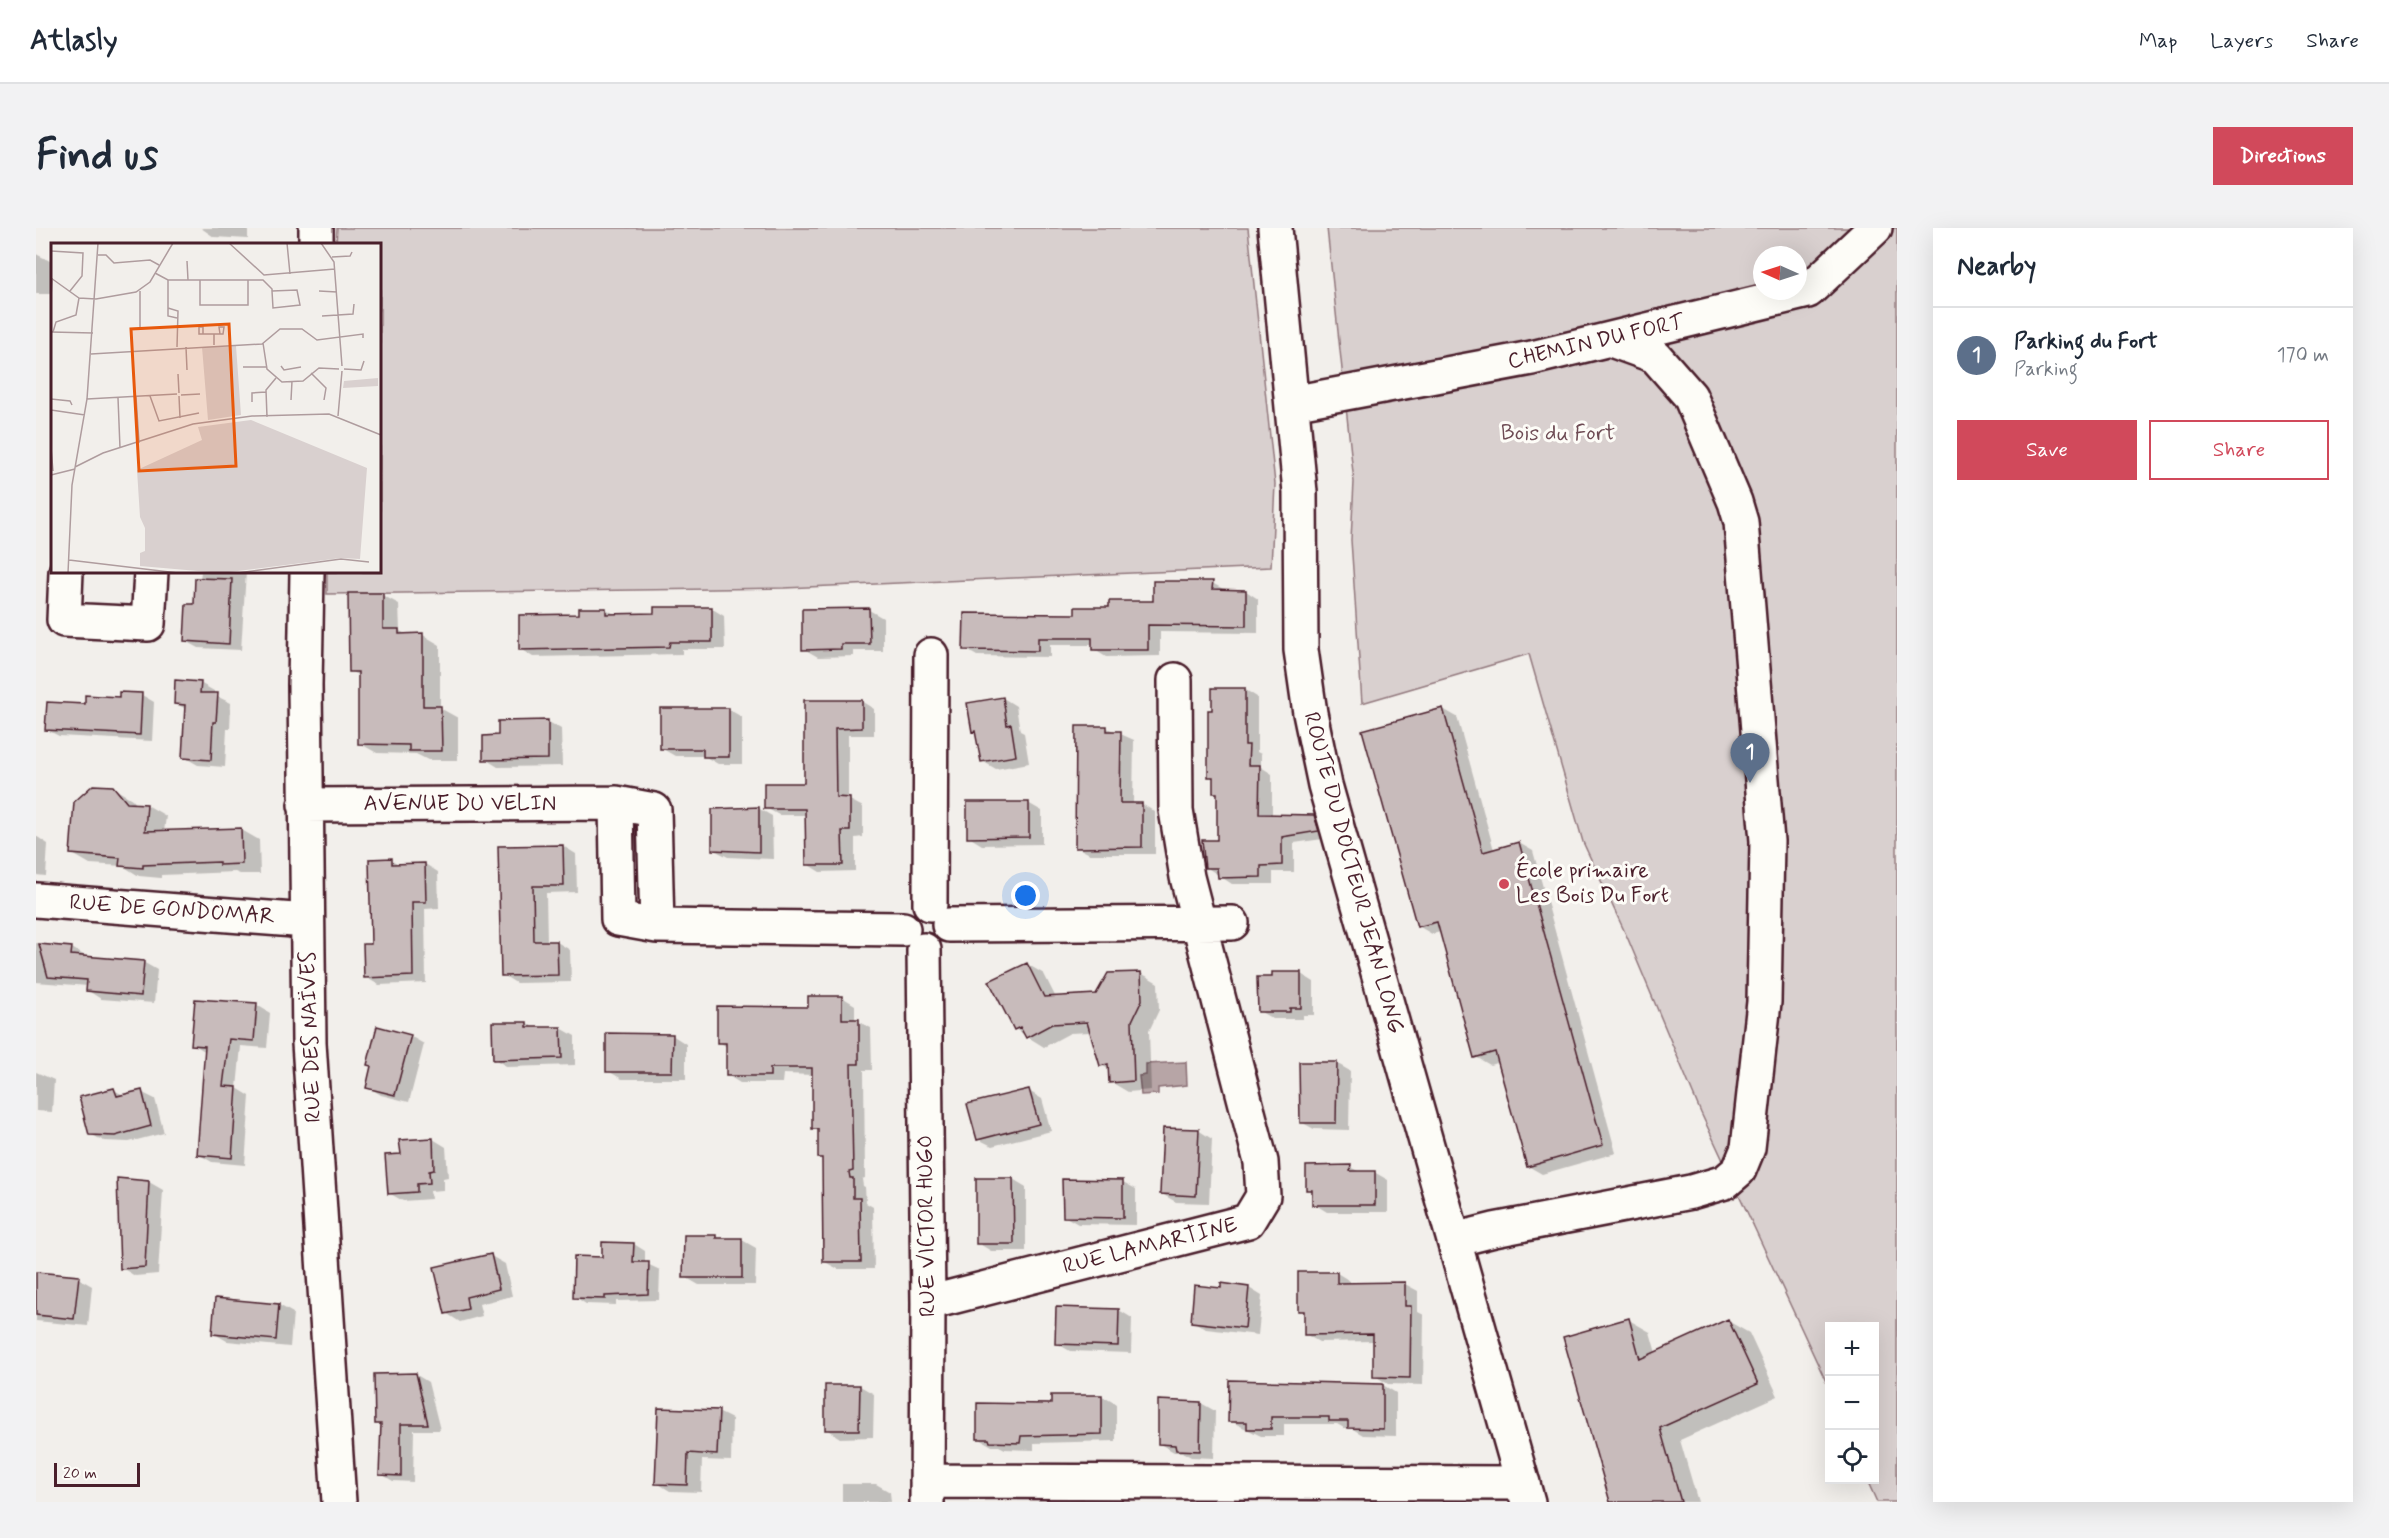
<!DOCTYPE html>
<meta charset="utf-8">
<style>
:root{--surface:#fff;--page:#f2f2f3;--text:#1f2937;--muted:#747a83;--line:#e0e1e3;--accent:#d1495b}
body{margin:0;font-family:Mynerve,sans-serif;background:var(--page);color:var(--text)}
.controls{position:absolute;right:18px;bottom:18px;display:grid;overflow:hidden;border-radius:0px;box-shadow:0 6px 24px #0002}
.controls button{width:54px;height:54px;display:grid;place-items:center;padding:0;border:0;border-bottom:2px solid var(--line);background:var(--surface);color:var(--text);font:30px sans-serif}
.compass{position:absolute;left:1717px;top:18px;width:54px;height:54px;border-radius:50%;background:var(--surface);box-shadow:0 6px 24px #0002;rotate:273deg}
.scale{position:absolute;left:18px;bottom:15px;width:86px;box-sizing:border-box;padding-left:6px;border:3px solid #4a1f2b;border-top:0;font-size:16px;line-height:21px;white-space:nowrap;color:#4a1f2b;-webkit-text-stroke:4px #fdfcf7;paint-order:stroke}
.you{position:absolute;left:990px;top:668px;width:21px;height:21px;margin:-15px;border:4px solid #fff;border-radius:50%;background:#1a73e8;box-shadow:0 0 0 9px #1a73e833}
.badge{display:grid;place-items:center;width:39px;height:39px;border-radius:50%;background:var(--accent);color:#fff;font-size:20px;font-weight:700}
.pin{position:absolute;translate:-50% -50px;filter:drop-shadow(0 2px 3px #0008)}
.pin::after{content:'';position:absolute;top:32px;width:21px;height:18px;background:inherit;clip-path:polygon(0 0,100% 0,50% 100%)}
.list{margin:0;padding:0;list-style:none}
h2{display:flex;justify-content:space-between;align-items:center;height:78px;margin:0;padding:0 24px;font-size:26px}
h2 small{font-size:20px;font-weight:400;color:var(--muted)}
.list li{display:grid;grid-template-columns:39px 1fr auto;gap:18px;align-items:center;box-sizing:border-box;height:96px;padding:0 24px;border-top:2px solid var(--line)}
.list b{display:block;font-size:22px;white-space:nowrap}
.list p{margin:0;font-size:20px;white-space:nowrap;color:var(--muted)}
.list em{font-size:20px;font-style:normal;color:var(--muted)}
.actions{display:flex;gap:12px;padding:18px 24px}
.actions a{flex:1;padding:14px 0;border:2px solid var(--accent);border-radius:0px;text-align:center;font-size:21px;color:var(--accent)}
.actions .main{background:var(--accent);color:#fff}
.icon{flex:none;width:33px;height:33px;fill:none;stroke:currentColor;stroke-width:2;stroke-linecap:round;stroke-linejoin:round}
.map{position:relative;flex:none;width:1861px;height:1274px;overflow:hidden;border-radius:0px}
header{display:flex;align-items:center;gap:36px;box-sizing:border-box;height:84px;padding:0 30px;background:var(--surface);border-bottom:2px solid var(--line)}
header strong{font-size:28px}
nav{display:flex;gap:33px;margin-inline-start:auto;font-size:21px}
.intro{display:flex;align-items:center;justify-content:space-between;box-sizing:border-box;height:144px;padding:0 36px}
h1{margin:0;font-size:42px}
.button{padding:15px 27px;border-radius:0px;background:var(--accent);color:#fff;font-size:21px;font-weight:700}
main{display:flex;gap:36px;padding:0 36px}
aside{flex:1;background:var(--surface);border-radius:0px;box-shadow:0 6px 24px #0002}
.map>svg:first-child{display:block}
.green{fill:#d9d0cf;stroke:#92787d;stroke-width:1.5;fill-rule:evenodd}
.water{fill:#b7a5a6;stroke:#8b6f75;stroke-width:1.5}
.shadow{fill:#0003}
.building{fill:#c8bbbb;stroke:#4a1f2b;stroke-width:1.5}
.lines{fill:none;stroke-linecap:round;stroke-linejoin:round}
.minor-casing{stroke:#4a1f2b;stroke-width:38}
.minor{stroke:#fdfcf7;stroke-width:33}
.poi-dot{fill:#d1495b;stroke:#fdfcf7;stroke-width:2}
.labels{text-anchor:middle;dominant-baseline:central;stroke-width:6;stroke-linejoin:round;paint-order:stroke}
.street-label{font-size:22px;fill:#4a1f2b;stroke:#fdfcf7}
.park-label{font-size:22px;fill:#6e4b54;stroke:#fdfcf7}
.poi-label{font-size:22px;fill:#4a1f2b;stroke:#fdfcf7;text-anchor:start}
.inset-road{fill:none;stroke:#af9c9e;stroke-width:1.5}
.view{fill:#e8590c;fill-opacity:0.15;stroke:#e8590c;stroke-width:3}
.inset-edge{fill:none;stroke:#4a1f2b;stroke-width:3}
</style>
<header>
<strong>Atlasly</strong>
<nav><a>Map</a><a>Layers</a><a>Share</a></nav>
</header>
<div class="intro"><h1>Find us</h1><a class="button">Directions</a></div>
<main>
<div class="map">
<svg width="1861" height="1274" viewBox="0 0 1861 1274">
<rect width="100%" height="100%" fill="#f2efeb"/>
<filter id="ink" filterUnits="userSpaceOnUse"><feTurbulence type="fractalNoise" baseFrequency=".0167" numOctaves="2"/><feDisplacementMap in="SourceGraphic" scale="12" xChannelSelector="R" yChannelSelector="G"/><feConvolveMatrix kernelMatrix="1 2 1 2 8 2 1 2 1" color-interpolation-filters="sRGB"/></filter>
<g filter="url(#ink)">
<path class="green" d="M301,0H1212L1239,256L1235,339L748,360L291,366V344H344V16H300Z
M1291,0H1861V1274H1841L1831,1252H1838V1098H1794L1793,1160L1665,885L1592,711L1547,614L1493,426L1326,475L1315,312L1318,254ZM1726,27H1762V63H1726Z"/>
<path class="water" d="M1150,834L1151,857L1122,860V866L1105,867L1103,848L1110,847V836Z"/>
<path class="shadow" d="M165,0H212V11L178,9Z
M0,26L16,34L15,66H0Z
M165,344H210L205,422L162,420L149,413L160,378Z
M1176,355L1189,362L1210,363L1222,371V405L1124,404V428L1070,429L1057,421V417H1014V429L941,428L929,421L1040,387L1119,375Z
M346,367L363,376L364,403L371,407H387L404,417V480L422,490V532H392L380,526L341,525L323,515V448L314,443Z
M675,380L688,388L689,421H646V426L497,429L484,421L545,388V382L570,381L580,387L620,386Z
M833,382L847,390V423H818V428L782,429L768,421Z
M164,455L178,463V467L195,475L194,501H191L189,539L162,537L148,529L150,481L139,475Z
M1208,461L1221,469V524L1225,526V539L1236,546V588H1278L1290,596L1294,610L1258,615V644H1237V656H1196L1170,639L1183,613L1182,566L1179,564V552L1174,548Z
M106,467L118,474L116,513L23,508L11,502L50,477Z
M967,470L980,478L984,503L988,505L993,535L960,541L946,533L941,505L937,503Z
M825,473L838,481V507H812V571L827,579V609L819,610V643L784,644L771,636L770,587H743L730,580L770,556L769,474Z
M692,481L706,489V536H682L668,528H639L625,520Z
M1407,481L1421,489L1458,622L1483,615L1497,623L1580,925L1506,946L1492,938L1463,834L1454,837L1440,829L1405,704L1396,706L1382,698Z
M511,493L525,501L526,538L462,539L449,531L464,509Z
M1071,500L1098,512L1097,576H1106L1119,584V626H1054L1040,619Z
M77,560L96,571L101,577H111L130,588L128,604L204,601L223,612L224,646H204L199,644L125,647V650L103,648L87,638L54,636L35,625Z
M992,575L1006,583V616L946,617L933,609Z
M722,580L736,588L737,631L692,629L678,622Z
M0,608L12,616L10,648L0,647Z
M527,618L540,626L541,664L510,665L511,714H521L534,722L535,754L480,755L467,747L464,619Z
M356,632L364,637L389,636L402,644L403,680L389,681L390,755L343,757L329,749Z
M0,715L36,720L49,728L107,734L121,742L118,775L65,771L51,762L52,758L0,754Z
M991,736L1008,746L1020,770L1061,767L1105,745L1122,755L1123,782L1113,803L1115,862L1092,864L1075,854L1074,842L1065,837L1055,804L1034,805L1008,819L979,801Z
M1265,746L1278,754V787H1267V791H1237L1223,783L1237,750Z
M806,769L819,777V792L835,800L836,842H828L829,950L826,951L827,958L829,959L830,975L837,979L838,1041H802L789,1034L788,932L783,929L784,904L778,900V847L747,846L746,855H704L691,847V819L683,814Z
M221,777L234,785L231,820L205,818L201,860L214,868L209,937L176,934L162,926L170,824L157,816Z
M491,795L500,801L525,800L539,808V837L472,839L458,831Z
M636,807L650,816V851H586L572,843Z
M374,808L388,816L373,874L345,867L332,859L337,838Z
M1300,835L1314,843L1313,902L1278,901L1265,894Z
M0,844L18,852L16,884L0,883Z
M78,862L89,868L105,864L119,871L128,905L93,914L68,913L54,906Z
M993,863L1006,871L1015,903L956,918L942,911Z
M1162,902L1176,911L1173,975L1140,974L1126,966Z
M397,911L410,919L412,949L407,950V962L394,963L395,971L367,973L353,965L366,927Z
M1314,939L1324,944H1338L1352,952V984H1291L1278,976V964L1272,961Z
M977,951L990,959V1023H955L942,1015Z
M113,954L127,962L122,1046L99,1048L86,1040Z
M1087,954L1100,961V997L1042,996L1028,988Z
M679,1008L685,1011L706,1012L720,1020L719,1057H663L649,1049Z
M598,1016L609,1023V1035L624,1042L623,1072L580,1073V1077L550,1076L539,1069L568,1031Z
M455,1028L469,1036L476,1068L443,1076L446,1088L424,1094L410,1085Z
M0,1045L42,1050L56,1058L52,1098L0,1093Z
M1301,1045L1314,1053V1057L1369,1056L1382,1063V1084L1388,1087L1387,1157L1352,1156L1339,1148L1338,1113L1283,1114L1269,1106L1270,1085L1264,1082Z
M1213,1060L1226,1068L1222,1107L1170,1101L1157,1093L1186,1062Z
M243,1077L257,1085L254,1119L191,1113L177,1105Z
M1083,1082L1096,1090L1095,1125L1034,1123L1020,1115Z
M1593,1092L1614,1104L1620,1125L1692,1093L1713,1105L1742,1168L1644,1212L1662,1274H1576Z
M379,1146L392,1154L404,1202H378L377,1254L357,1253L345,1246L346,1198L341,1195Z
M1347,1157L1360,1165V1208L1327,1207L1315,1200H1308L1301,1196H1248V1208H1225L1194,1193Z
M824,1158L838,1166L837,1209L804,1210L790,1201Z
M1066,1168L1080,1176V1213L998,1215V1222L969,1221L963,1218H956L942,1210L1016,1177V1169Z
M1165,1175L1179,1183L1178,1230L1155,1229L1146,1224H1138L1124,1216Z
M682,1184L696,1191L695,1233L666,1232L665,1264L634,1263L621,1255Z
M806,1256H840L854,1264L855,1274H806Z"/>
<path class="building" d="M159,350L196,351L193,416L148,413L150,376H158Z
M1117,353H1177L1176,361L1210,362V398L1112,397V422H1056V410H1002V423L927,422L928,385L1039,386V379H1073V373H1117Z
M312,365H347V401H363V406L387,405V478H405L406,523H373V517L322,516V444H313Z
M618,379H676V414H634L633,419L483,422V387L543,386V380H570V386L618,385Z
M833,380L834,416H805V421L766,422V381Z
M139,452L165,454L164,465H182L180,494H177L175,532L146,530L149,477L138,476Z
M1176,460H1209V517H1213L1212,537H1224L1223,586L1278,587L1283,603L1246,609V637L1225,638V649L1182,650L1181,640H1169L1166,612H1181V565H1177V549H1172V482H1176Z
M83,464L106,465L104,507L9,502L11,474L49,476V467L83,469Z
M967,469L971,497L975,496L980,528L945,534L939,503L936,504L931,475Z
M768,472H826V500L799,501L800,569L814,570V603H806L807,637H770L769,581H728V555H768Z
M624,480H693V529H667V521H624Z
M1407,480L1447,624L1483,614L1567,917L1491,939L1459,824L1438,830L1401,694L1381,699L1326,502Z
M512,492V531L447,532V508L462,507V493Z
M1040,498H1071V503H1085L1084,575H1106V619L1039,620Z
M57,557L77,558L91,575L111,576L109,603L205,600L206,636L183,637V634L107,637V640L83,638L84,630L34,626L38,574Z
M931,574H993V609L931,610Z
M723,579V624L676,622V581Z
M527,617L528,658H497L498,713H521L522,747L465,748L462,618Z
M356,630V636L389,635L390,674H376L377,748L328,750L327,716H335L333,631Z
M3,716L36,719L35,727L108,733L105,768L50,763L51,752L12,749Z
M991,735L1008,769L1060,766L1072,745L1105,744L1106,772L1096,793L1098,853L1073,855L1072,836L1064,838L1051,794L1016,796L990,810L984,799L978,802L953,753Z
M1236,744H1265V780H1254V784H1222L1221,749H1236Z
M772,768H806V791H823V836H815L817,943L813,944L814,950H817V970H824L825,1034H787L786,930H782V901H776V840H734V848H690V815H681V778L772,779Z
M159,771L221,775L218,813L193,811L187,858L201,859L196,930L161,927L169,818L155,817Z
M456,794H491V799H525L526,830L457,832Z
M341,798L375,807L359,867L330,860L335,838L331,837Z
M570,805L637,806L636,844H570Z
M1263,834H1301L1300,895H1264Z
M78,860L81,868L106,862L115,898L79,908L53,907L43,869Z
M993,861L1003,896L941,912L931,876Z
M1127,900L1163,901L1160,968L1124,966Z
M397,910L398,942L393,943L394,955L381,956V964L352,966L349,927L365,926L363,912Z
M1315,937L1314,943H1339V977H1276V962H1270V938Z
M81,950L113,953L109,1039L84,1041Z
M940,950H977L978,1016H940Z
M1026,951L1087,952V990L1027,989Z
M648,1007H680V1010H706V1050H647Z
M566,1014L598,1015L597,1034H613L612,1066L569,1068V1071L537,1070L538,1028L566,1029Z
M455,1026L463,1061L430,1069L432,1081L409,1086L398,1039Z
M0,1044L43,1048L38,1091L0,1087Z
M1262,1044H1301V1055L1369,1054V1078H1375L1374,1150L1337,1149V1106L1268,1107V1083H1262Z
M1185,1055L1213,1059L1209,1100L1155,1094L1158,1057L1185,1060Z
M179,1070L243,1076L240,1112L176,1106Z
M1020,1079L1083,1081L1082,1118L1019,1116Z
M1593,1090L1604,1131L1692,1091L1722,1156L1624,1200L1645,1274H1574L1527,1109Z
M380,1145L392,1196H365V1248L343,1247L345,1196H339L338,1146Z
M1193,1152L1347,1156V1201L1312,1200V1193H1293V1189H1235V1201H1211V1194H1192Z
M789,1157H824L823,1202H789Z
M1015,1167H1066V1206L985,1208L984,1215L954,1214L953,1211H941V1175L1015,1176Z
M1122,1172L1165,1174L1164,1223L1140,1222L1139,1217L1122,1216Z
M622,1180L683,1182L681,1227L652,1225L651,1257L619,1256Z"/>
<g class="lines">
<defs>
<path id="minor" d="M1239,0L1264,264L1265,422L1274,485L1289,557L1492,1274
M280,16V0
M1256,175L1496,130L1772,63L1839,0
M30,344L28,392L112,396L115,344
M271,344L269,457L273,815L303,1274
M580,575L582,691L621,698L867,701
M269,577L580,575L618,582L621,698
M0,672L271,693
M894,676L895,427
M913,697L1196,695
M888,722L892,1075L891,1274
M1418,1012L1458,1002L1655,964L1689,954L1703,942L1712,920L1728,774L1731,613L1705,294L1699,274L1654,168L1619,128L1575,112
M892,1075L1212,993L1227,968L1225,934L1151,649L1140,582L1139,452
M891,1253L1487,1255"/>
</defs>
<use href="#minor" class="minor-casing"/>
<use href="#minor" class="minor"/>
</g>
</g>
<circle class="poi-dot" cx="1468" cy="656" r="6"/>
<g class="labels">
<g class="street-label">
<text transform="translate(1560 114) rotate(-13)">CHEMIN DU FORT</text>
<text x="424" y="576">AVENUE DU VELIN</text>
<text transform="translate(1317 645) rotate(75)">ROUTE DU DOCTEUR JEAN LONG</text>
<text transform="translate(136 682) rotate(4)">RUE DE GONDOMAR</text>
<text transform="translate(275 809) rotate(-92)">RUE DES NAÏVES</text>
<text transform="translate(891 998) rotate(-91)">RUE VICTOR HUGO</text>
<text transform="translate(1114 1018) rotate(-14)">RUE LAMARTINE</text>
</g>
<g class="park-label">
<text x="1522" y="206">Bois du Fort</text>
</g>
<g class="poi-label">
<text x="1480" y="643">École primaire<tspan x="1480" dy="25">Les Bois Du Fort</tspan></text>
</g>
</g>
<g transform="translate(15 15)">
<rect width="330" height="330" fill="#f2efeb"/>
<path d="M185,103L190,172L157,177L151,104ZM327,135V143L292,145L293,138ZM200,177L316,225L309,316L290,315L170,330L89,323V310L94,308V285L89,274L86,227L151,197L147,184Z" fill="#d9d0cf"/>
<path class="inset-road" d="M178,0L213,32L284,26M236,0L239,31M270,0L283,19L291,123M0,8L32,10L31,33L19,48M47,12H55L63,20L99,17L108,22M281,14L299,13L301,9M136,18L137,37M104,30L117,37H212L221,46V48L222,65L249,62L246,47L221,48M0,35L28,55L45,56L85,49L99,39L122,0M117,37V73L126,75M149,37V62H197V37M268,48L286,49M0,55L1,35M117,65L127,68L126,104M271,73L302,71L303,61M89,84V48M0,89L42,90M2,89L5,79L25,72L28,55M152,91H148V84H152V91H163V102M163,91H172L173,84H168L169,91M212,100L216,126L231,139L252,138L268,125L288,126M135,104L136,127M40,111L211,101L229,86H251L266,97L312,91V95M230,123L233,127L250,124M192,124H215M293,126L310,127L313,118M260,130L275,145L273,157M127,131L128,150M130,152L149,151M99,153L108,178L148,170M128,153L129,175M85,154L88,200M67,155L69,205M0,156L19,158L21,162M36,156L126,151M240,157L241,138M201,159V150L215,149M0,167L34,172M287,173L291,128M216,174L215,147L225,135M0,205L2,228M24,224L52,210L142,181L201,173L278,171L330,192M0,232L24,226M18,317L127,330M17,330L21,242L36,156L47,0M187,330L290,316L318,319"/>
<path class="view" d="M178,81L185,223L88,228L80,86Z"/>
<rect width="330" height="330" class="inset-edge"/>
</g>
</svg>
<div class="controls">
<button>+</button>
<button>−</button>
<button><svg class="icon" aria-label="locate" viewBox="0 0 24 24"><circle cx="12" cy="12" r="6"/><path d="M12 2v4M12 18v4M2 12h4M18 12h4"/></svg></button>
</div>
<svg class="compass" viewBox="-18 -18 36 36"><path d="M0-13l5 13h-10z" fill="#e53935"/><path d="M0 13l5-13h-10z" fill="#747a83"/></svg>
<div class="scale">20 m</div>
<div class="you"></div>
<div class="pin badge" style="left:1714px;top:555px;background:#5c6f8a">1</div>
</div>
<aside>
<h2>Nearby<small></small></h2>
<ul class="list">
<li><span class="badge" style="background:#5c6f8a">1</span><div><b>Parking du Fort</b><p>Parking</p></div><em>170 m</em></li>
</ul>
<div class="actions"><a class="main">Save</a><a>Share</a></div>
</aside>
</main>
